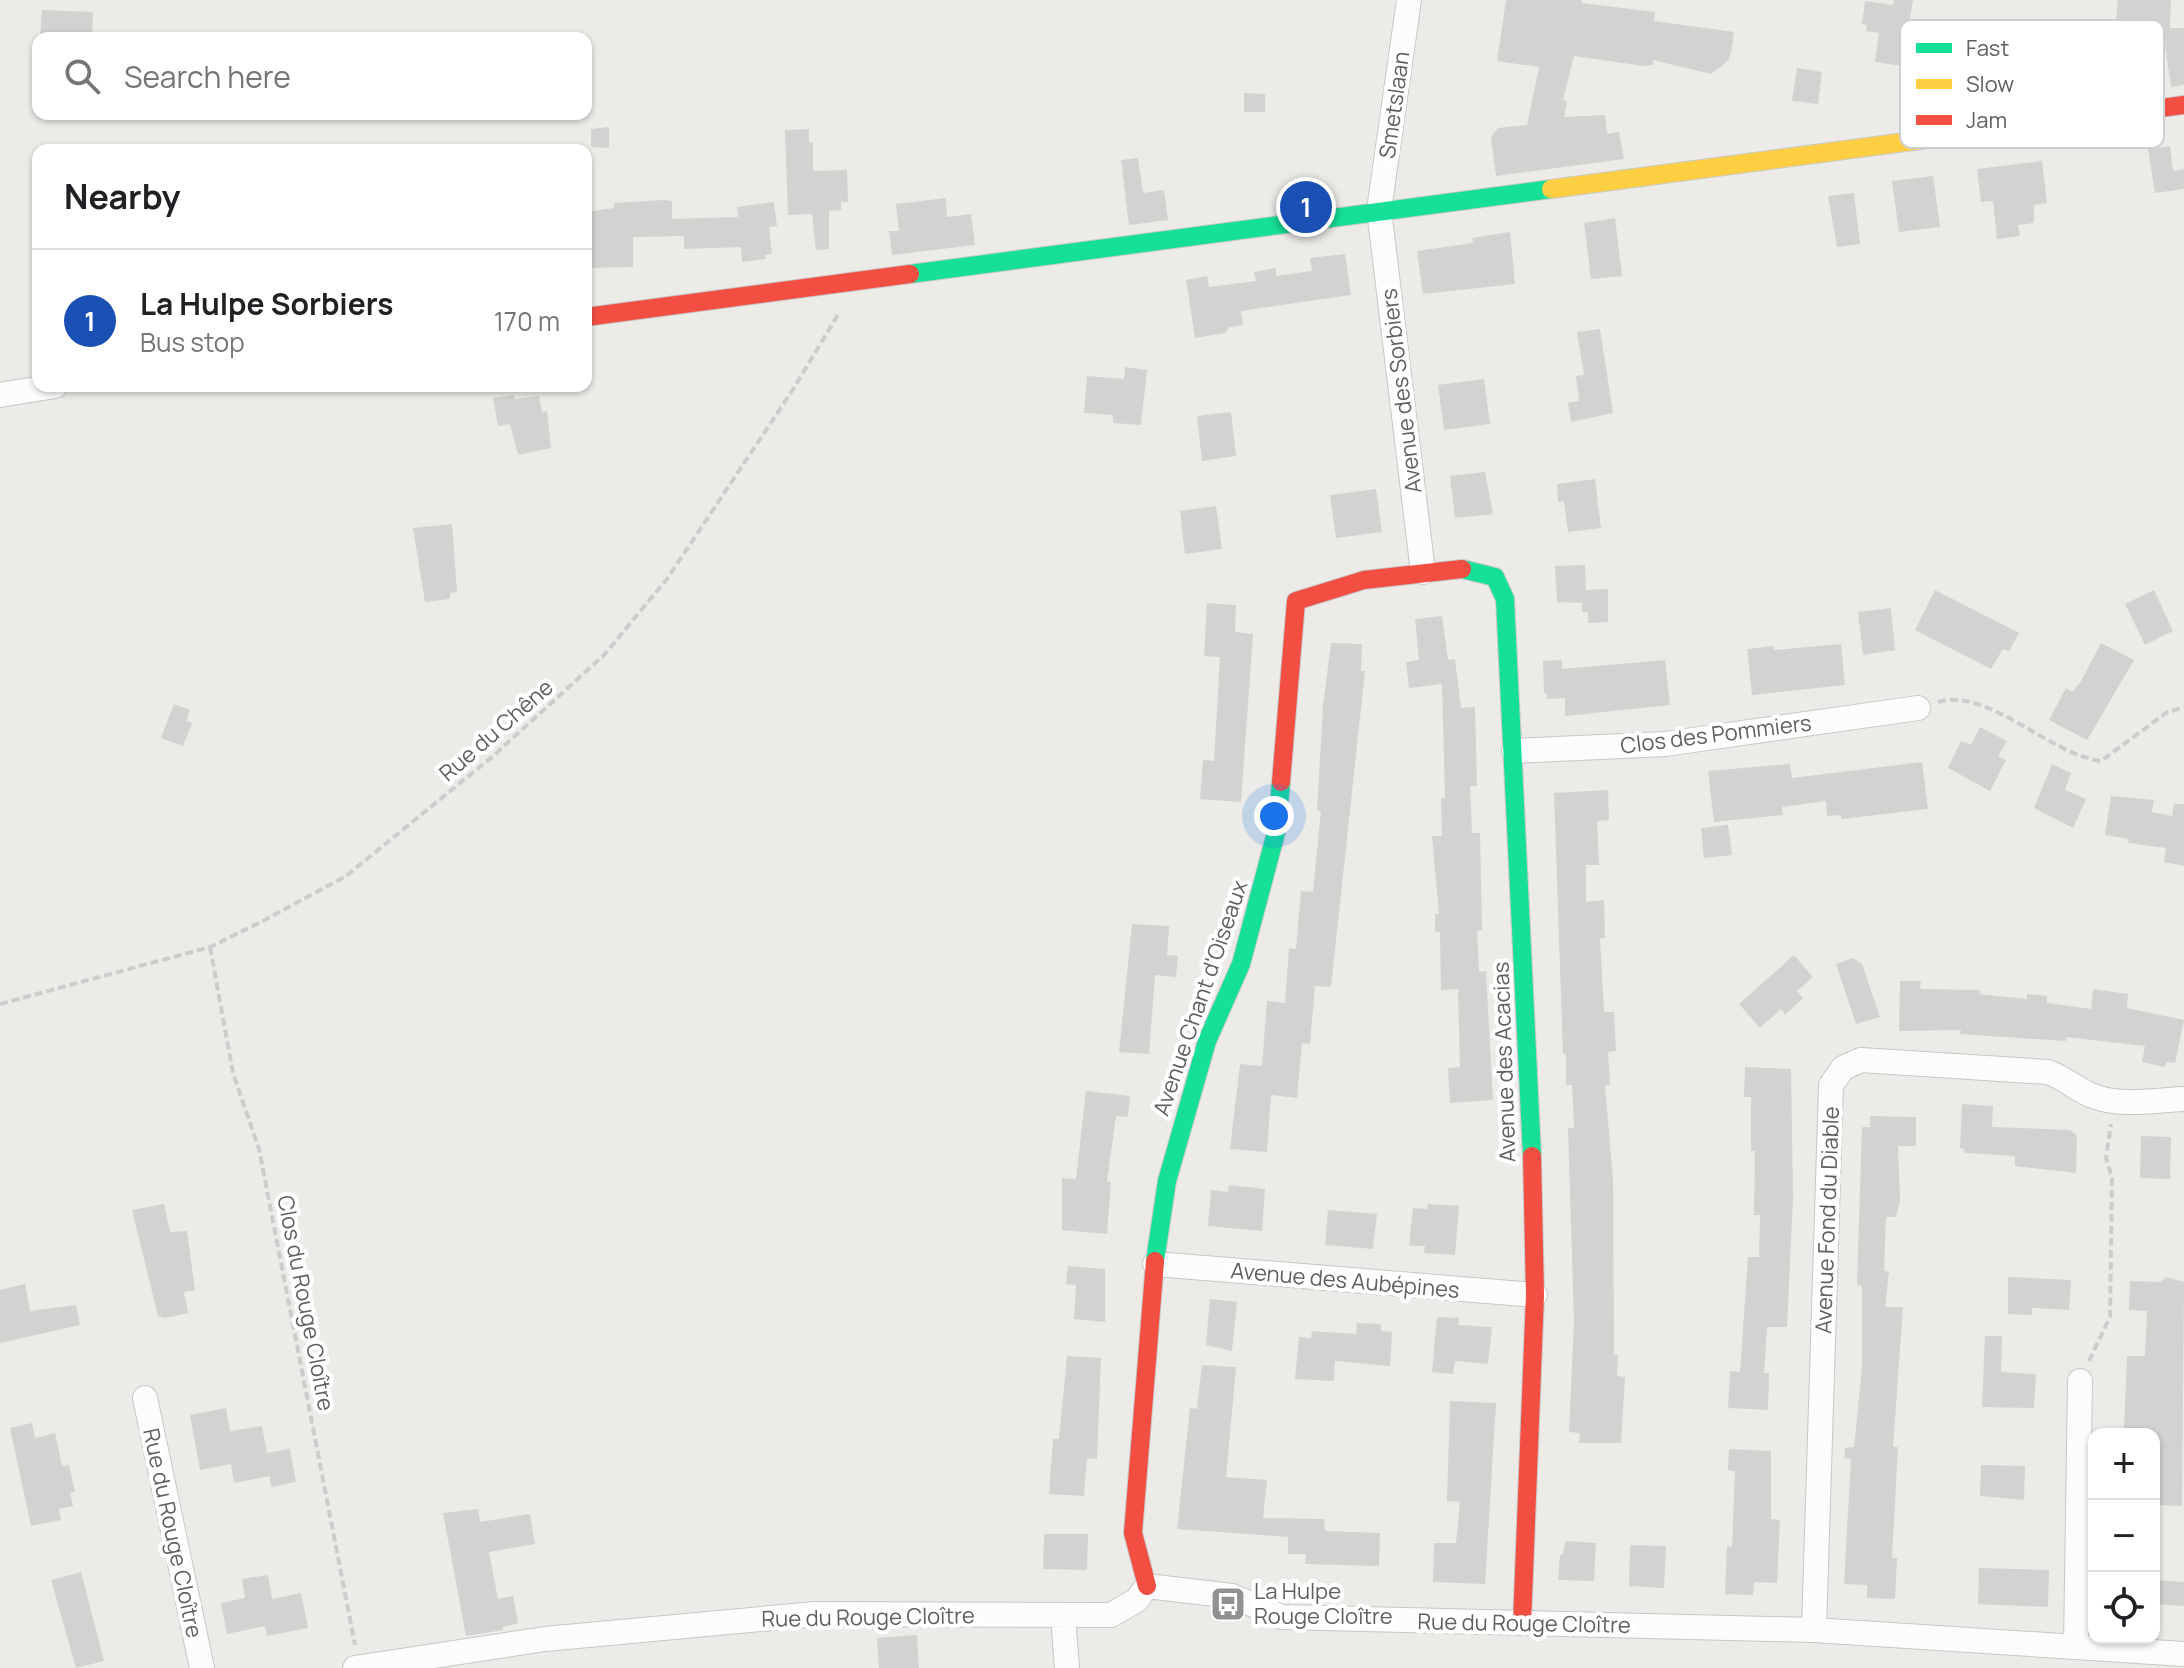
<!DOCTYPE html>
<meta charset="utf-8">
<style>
:root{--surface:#fff;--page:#f2f2f2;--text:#202124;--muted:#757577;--line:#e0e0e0;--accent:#1a73e8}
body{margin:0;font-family:Manrope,sans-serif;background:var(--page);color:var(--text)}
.controls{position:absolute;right:24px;bottom:24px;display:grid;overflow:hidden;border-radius:16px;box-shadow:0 2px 6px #0004}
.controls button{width:72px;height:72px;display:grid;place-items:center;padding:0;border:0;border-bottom:2px solid var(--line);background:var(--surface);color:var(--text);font:40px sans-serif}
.you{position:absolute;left:1274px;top:816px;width:28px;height:28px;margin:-20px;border:6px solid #fff;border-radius:50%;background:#1a73e8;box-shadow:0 0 0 12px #1a73e833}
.badge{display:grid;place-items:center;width:52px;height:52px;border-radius:50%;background:var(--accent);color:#fff;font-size:26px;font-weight:700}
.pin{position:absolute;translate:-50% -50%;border:4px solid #fff;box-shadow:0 2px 8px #0006}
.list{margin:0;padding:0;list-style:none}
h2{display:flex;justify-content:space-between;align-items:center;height:104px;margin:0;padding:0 32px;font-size:34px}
h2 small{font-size:26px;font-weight:400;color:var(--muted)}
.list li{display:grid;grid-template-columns:52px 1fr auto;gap:24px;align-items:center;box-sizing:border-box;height:144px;padding:0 32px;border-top:2px solid var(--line)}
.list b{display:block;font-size:30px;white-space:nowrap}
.list p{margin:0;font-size:26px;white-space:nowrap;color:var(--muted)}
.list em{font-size:26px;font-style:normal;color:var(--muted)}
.icon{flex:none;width:44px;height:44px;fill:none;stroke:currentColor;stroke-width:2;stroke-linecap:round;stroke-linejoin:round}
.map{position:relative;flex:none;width:2184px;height:1668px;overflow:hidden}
.search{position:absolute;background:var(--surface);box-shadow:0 2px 6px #0004;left:32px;top:32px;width:560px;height:88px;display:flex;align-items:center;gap:20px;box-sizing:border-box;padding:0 28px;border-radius:16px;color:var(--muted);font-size:30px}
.panel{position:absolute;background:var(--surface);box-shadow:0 2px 6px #0004;left:32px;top:144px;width:560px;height:248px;border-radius:16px}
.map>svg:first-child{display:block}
.building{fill:#d3d2d0}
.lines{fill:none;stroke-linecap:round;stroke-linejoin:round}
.street-casing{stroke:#c7c7c7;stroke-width:26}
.fast-casing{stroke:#c9c9c9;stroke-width:20}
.slow-casing{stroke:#c9c9c9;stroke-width:20}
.jam-casing{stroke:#c9c9c9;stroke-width:20}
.path{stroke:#cacdcb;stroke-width:4;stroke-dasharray:8 4;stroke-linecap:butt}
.street{stroke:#fcfcfc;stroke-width:24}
.fast{stroke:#16e098;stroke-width:18}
.slow{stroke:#ffcf43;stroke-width:18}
.jam{stroke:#f24e42;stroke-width:18}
.labels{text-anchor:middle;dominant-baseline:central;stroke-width:8;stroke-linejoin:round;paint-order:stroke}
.street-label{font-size:22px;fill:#5d6164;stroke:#fff}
.poi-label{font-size:22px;fill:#5d6164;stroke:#fff;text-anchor:start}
.key{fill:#fff;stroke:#ced0d0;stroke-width:2}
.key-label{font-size:22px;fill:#5d6164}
</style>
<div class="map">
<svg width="2184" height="1668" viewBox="0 0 2184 1668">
<rect width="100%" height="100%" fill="#ecebe8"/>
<path class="building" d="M1506,0H1582V3L1655,12L1654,21L1734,32L1731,53L1728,61L1711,74L1653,60V65L1644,66L1574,56L1563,100L1567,101L1564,117L1605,115L1607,134L1619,132L1624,159L1496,176L1491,137L1498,128L1527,125L1539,67L1497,61Z
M1894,0H1913L1902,66L1875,62L1879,33L1866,31L1867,25L1862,24L1865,1L1893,5Z
M2118,0H2171L2170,28H2184V85L2171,87L2165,45L2116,40L2121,75L2077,80L2079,99L2042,104L2040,51L2089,44L2088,33L2115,31Z
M42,10L93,12L92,38H40Z
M1797,68L1822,72L1818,104L1792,101Z
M1244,93L1265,94V112H1244Z
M609,127V148L591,147V129Z
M809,129V143L813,142V171L847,170L848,202H841V210L829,211V249L816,250L812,214L788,215L785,130Z
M2170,146L2173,171L2184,169V189L2155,193L2148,149Z
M1138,158L1143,193L1164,190L1168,220L1129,225L1121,160Z
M2042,161L2047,203L2034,205V223L2018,225L2020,236L1997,239L1993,201L1981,202L1977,169Z
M1933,176L1940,227L1899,232L1892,181Z
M1854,193L1860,244L1837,247L1828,196Z
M946,198L947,217L971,214L975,245L892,255L889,231H899L896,204Z
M664,200L672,201V219L738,217L737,207L774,202L777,226L769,227L772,254L765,255L766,259L742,262L741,247L684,249V236L633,237V267L586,268V212L614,208V203Z
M1615,218L1622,276L1591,279L1584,223Z
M1510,232L1515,284L1423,294L1417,251L1473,243L1472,238Z
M1345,254L1351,295L1241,311L1243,325L1229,327L1225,333L1195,338L1186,280L1207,276L1209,287L1256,281L1254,272L1276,268V276L1312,271L1310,258Z
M1600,329L1613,413L1571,422L1568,403L1579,401L1576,376L1584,375L1577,332Z
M1125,367L1147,370L1141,425L1113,423V415L1084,413L1087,376L1124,379Z
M1484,379L1490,424L1444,430L1438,385Z
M514,395L515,399L539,396L542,412L547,411L551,448L518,455L510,424L498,426L493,398Z
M1231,412L1236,456L1202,461L1197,416Z
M1485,472L1493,514L1455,518L1450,476Z
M1595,479L1601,528L1568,532L1564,501L1558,502L1557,484Z
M1376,489L1382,532L1336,538L1330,495Z
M1216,506L1222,549L1185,554L1180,511Z
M452,524L457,592L450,593V599L425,602L413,528Z
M1585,565L1586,590L1608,589V622L1588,623V612H1582V603L1557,602L1555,566Z
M1935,590L2019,633L2009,651L2003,649L1991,669L1915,630Z
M2154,590L2173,631L2145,645L2125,604Z
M1207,603L1236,605L1235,632L1253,634L1241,802L1200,799L1203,760L1214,761L1220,657L1204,656Z
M1891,608L1895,650L1863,655L1858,612Z
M1442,616L1448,660L1455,659L1461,708L1475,707L1477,786H1470L1472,833H1480L1482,930L1477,931L1479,972L1486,971L1493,1100L1450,1103L1448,1068L1460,1067L1458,989L1441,990L1440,932H1435V914H1439L1432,836H1442L1441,798H1445L1442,684L1409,688L1406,662L1419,660L1415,619Z
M1331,643L1362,644L1361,671H1365L1331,987L1315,986L1310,1044L1302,1043L1297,1098L1271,1095L1267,1152L1230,1149L1240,1064L1262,1066L1267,1001L1285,1003L1289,948L1296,949L1301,891L1313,892L1321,811H1317L1323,706Z
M2101,643L2134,660L2087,740L2049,720L2066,688L2072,692L2080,683Z
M1841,644L1845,685L1752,695L1747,649L1773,646L1774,650Z
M1562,660V669L1665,660L1670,705L1565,716V698L1547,699V693L1544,694L1543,661Z
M174,704L190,710L186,721L192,723L183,746L161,738Z
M1980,727L2007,741L1998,756L2006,760L1990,791L1948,768L1961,741L1971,745Z
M1922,762L1928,809L1841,819V815L1827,816L1826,801L1782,807L1783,815L1714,822L1708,771L1790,764L1792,778Z
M2052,764L2071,773L2065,790L2086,799L2073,828L2034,808Z
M1608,790L1609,820L1597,821L1599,865H1586V902L1604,900L1605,938H1600L1604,1012H1614L1616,1051L1608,1052L1610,1085L1605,1086L1613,1179L1614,1355H1618L1617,1376L1625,1377L1621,1443H1579L1580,1433L1569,1432L1574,1322L1568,1128H1574L1572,1085H1566V1054H1563L1554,793Z
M2111,796L2154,800L2152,812L2172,816L2174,804H2184V866L2164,862L2166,848L2128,843L2129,839L2105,835Z
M1728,825L1732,855L1704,858L1701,828Z
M1132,924L1169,926L1167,955L1178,956L1176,977L1155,975L1149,1054L1119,1052Z
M1794,955L1813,977L1797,991L1803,998L1785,1015L1781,1009L1760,1028L1739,1004Z
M1853,958L1862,964L1880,1017L1856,1024L1836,964Z
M1900,981H1921L1920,989L1980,990L1979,994L2027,999V994L2047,996V1003L2091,1009L2093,989L2128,994L2127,1008L2184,1020L2175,1063L2166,1062L2165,1067L2142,1062L2145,1046L2066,1037V1041L1960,1034L1961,1030L1899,1031Z
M1745,1067L1791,1069L1793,1197L1787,1327H1767L1764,1373H1769L1768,1410L1728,1408L1730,1371L1740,1372L1748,1257H1759L1760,1215H1754L1755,1151H1751V1097H1744Z
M1086,1091L1130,1096L1128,1117L1116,1116L1107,1182H1111L1107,1234L1062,1230V1178L1076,1179Z
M1962,1104L1993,1106L1992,1127L2070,1130L2077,1136L2076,1173L2015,1166V1156L1965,1153L1964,1149L1960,1148Z
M1870,1116L1916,1117V1146H1898L1900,1200L1896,1217H1886L1884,1271L1889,1272L1885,1307H1903L1893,1447H1898L1892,1558H1897L1895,1599L1867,1598V1585L1844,1584L1851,1459L1844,1458L1845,1448L1854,1447L1862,1368V1286L1857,1285L1862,1127H1870Z
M2141,1136L2171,1137L2170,1179L2140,1178Z
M1229,1185L1265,1189L1262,1231L1208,1226L1211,1190L1228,1192Z
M164,1204L170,1232L187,1231L195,1290L184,1292L188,1313L165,1318L158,1316L132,1210Z
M1428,1204L1459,1206L1455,1255L1424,1253L1425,1246H1409L1413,1208L1427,1209Z
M1328,1210L1377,1214L1373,1249L1325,1245Z
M1068,1266L1105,1269V1322L1074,1319L1076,1285L1066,1284Z
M2008,1277L2071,1280L2069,1310L2032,1308V1315L2008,1314Z
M2166,1277L2184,1282L2182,1506L2154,1505V1434L2146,1429L2124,1428L2127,1356H2145L2147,1311L2129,1310L2130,1281L2161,1282Z
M25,1284L30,1311L76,1305L80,1325L0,1343V1290Z
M1210,1299L1237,1302L1232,1351L1206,1345Z
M1437,1317L1459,1318L1458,1325L1492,1327L1488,1364L1455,1361L1453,1374L1432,1372Z
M1357,1323L1381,1324V1331L1392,1332L1390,1366L1335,1361L1334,1381L1295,1379L1299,1337L1311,1338L1312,1331L1356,1334Z
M1985,1336H2002L2001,1372L2036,1374L2034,1408L1982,1407Z
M1067,1356L1101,1358L1097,1459L1087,1458L1084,1496L1049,1494L1053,1439H1059Z
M1202,1365L1236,1367L1226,1477L1267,1480L1263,1518L1324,1519L1325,1531L1380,1533L1379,1566L1305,1564L1306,1554H1288V1537L1177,1529L1190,1408L1197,1409Z
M1450,1401L1496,1403L1485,1584L1433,1582L1434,1543H1456L1460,1502L1447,1501Z
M226,1408L230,1431L262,1426L267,1453L290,1449L296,1482L271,1487L270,1476L234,1483L231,1464L200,1470L190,1415Z
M32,1423L35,1438L55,1433L62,1466L69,1465L75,1492L70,1493L73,1506L59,1509L61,1520L31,1526L10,1428Z
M1729,1449L1771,1451V1519L1780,1520L1777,1583L1754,1582L1753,1595L1725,1594L1727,1546L1732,1547L1735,1471L1728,1470Z
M1981,1465L2025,1466L2024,1500L1980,1496Z
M478,1509L480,1522L530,1514L535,1544L489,1552L498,1599L513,1596L518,1623L503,1627V1630L466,1636L443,1513Z
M1044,1534H1088L1087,1570L1043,1569Z
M1565,1541L1596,1543L1594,1581L1558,1580L1560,1555H1563Z
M1630,1545L1666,1546L1664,1588L1629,1586Z
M1979,1568L2049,1570L2048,1607L1978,1604Z
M81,1572L104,1661L76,1668L51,1580Z
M268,1575L272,1599L301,1593L308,1628L267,1636L265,1626L227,1634L221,1603L245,1598L242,1579Z
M2154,1580L2184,1582V1606L2154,1604Z
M917,1635L919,1668H879L877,1638Z"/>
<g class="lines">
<defs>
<path id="street" d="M1409,0L1379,210L1423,572
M0,395L55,386
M1514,751L1665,744L1918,708
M1155,1264L1535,1295
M145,1398L202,1668
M1063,1616L1067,1668
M1814,1630L1831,1085L1843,1068L1861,1060L2048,1072C2065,1078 2077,1090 2093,1096C2121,1107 2155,1100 2184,1099
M2076,1647L2080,1381
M355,1668L545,1639L815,1614L1111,1615L1137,1600L1147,1586L1232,1596L1282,1617L1814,1630L2184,1654"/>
<path id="fast" d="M910,274L1551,189
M1462,569L1495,577L1505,599L1532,1156
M1155,1261L1167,1181L1207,1041L1241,964L1277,829L1281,782"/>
<path id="slow" d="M1551,189L2003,129"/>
<path id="jam" d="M2003,129L2184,105
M586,317L910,274
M1281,782L1296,601L1364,580L1462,569
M1147,1586L1133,1533L1155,1261
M1522,1623L1535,1295L1532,1156"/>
</defs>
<use href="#street" class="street-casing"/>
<use href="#fast" class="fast-casing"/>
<use href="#slow" class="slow-casing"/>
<use href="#jam" class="jam-casing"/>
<path class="path" d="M1938,702C1988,687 2050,755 2101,761L2166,713L2184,707
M210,947L233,1073L259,1149L355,1645
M0,1004L210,947L261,922L346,876L492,757L604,655L667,579L792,391L839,313
M2089,1361L2110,1317L2112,1178L2106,1158L2111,1124"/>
<use href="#street" class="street"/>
<use href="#fast" class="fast"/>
<use href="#slow" class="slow"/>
<use href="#jam" class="jam"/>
</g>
<defs>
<symbol id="bus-square" viewBox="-11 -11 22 22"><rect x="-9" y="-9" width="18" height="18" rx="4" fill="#8f9192" stroke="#fff"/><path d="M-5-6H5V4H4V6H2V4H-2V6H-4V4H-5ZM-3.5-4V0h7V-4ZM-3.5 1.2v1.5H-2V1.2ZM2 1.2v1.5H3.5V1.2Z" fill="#fff"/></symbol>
</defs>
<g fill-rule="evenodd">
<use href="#bus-square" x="1208" y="1584" width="40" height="40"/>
</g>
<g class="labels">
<g class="street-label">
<text transform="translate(1394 105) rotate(-82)">Smetslaan</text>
<text transform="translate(1401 391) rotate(-97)">Avenue des Sorbiers</text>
<text transform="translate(496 730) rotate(-41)">Rue du Chêne</text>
<text transform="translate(1716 734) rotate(-7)">Clos des Pommiers</text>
<text transform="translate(1200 998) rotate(-71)">Avenue Chant d'Oiseaux</text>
<text transform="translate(1504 1062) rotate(-92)">Avenue des Acacias</text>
<text transform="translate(1827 1220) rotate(-88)">Avenue Fond du Diable</text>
<text transform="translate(1345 1280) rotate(5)">Avenue des Aubépines</text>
<text transform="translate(306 1303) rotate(79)">Clos du Rouge Cloître</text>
<text transform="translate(173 1533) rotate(78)">Rue du Rouge Cloître</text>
<text transform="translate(868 1617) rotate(-1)">Rue du Rouge Cloître</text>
<text transform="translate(1524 1623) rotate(1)">Rue du Rouge Cloître</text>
</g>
<g class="poi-label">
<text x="1254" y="1591">La Hulpe<tspan x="1254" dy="25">Rouge Cloître</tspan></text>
</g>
</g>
<rect x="1900" y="20" width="264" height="128" rx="12" class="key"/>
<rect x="1916" y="43" width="36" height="10" fill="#16e098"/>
<rect x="1916" y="79" width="36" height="10" fill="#ffcf43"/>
<rect x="1916" y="115" width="36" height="10" fill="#f24e42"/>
<g class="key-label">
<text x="1966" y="56">Fast</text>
<text x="1966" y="92">Slow</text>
<text x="1966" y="128">Jam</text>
</g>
</svg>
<div class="controls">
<button>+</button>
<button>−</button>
<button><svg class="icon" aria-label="locate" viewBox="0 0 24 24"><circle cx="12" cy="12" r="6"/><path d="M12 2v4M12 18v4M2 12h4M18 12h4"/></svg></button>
</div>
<div class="you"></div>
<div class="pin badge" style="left:1306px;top:207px;background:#1a4fb4">1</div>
<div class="search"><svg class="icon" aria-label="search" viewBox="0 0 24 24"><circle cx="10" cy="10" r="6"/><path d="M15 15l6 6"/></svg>Search here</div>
<section class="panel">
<h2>Nearby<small></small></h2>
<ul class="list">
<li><span class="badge" style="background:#1a4fb4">1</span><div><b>La Hulpe Sorbiers</b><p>Bus stop</p></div><em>170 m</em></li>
</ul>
</section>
</div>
